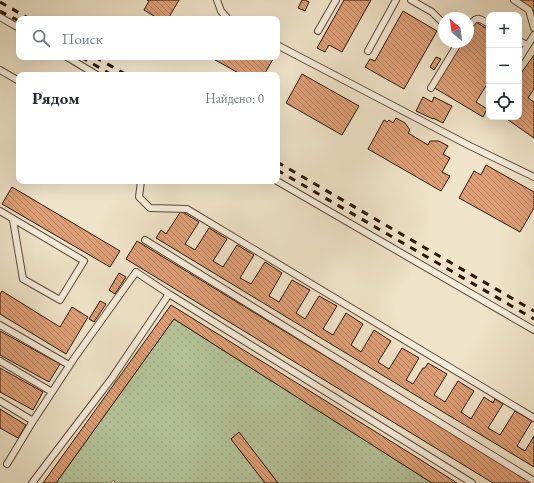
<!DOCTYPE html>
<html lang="ru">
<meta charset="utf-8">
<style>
:root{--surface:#fff;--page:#f2f2f3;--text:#1f2937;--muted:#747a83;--line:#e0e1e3}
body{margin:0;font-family:"EB Garamond",serif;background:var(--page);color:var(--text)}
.controls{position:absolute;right:12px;top:12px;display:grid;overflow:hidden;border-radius:8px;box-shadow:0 4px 16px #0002}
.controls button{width:36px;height:36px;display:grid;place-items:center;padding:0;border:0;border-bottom:1px solid var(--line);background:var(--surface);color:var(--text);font:20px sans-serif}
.compass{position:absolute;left:438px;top:12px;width:36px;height:36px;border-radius:50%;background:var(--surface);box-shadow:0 4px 16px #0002;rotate:331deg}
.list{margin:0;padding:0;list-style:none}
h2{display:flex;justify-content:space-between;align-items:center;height:52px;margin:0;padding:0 16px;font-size:17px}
h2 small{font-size:13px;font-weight:400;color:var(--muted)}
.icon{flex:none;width:22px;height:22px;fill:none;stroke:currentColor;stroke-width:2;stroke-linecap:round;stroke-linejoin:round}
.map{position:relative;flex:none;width:534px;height:483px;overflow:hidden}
.search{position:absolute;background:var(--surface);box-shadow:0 4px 16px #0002;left:16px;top:16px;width:264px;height:44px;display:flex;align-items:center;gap:10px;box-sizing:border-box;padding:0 14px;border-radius:8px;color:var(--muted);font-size:15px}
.panel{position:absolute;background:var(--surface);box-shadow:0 4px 16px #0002;left:16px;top:72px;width:264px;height:112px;border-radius:8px}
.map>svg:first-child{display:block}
.grass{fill:url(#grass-dots);stroke:#706d50}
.building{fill:url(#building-back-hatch);stroke:#2b1605}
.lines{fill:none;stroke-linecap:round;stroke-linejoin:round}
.service-casing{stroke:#5c4936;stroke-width:8}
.service{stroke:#f5eddc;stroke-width:6}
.rail{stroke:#2b1605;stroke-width:3;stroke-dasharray:7 7;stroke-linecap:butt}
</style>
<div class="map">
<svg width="534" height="483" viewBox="0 0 534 483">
<defs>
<pattern id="grass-dots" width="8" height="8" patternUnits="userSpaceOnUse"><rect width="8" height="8" fill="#b5c49a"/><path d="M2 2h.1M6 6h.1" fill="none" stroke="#9ca883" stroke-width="1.8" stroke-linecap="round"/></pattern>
<pattern id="building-back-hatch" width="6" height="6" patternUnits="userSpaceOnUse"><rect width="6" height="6" fill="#de9f76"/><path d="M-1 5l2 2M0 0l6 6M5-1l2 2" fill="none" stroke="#b4815f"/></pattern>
</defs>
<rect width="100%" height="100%" fill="#efe3c9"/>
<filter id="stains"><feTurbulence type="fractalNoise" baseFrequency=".005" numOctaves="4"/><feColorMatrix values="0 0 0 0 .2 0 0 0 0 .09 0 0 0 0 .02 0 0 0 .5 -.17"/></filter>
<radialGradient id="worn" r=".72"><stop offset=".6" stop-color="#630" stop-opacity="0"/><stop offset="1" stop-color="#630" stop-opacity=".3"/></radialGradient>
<path class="grass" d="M174,319L432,483H278L239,433L231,439L265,483H115L114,480L110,483H56Z"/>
<path class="building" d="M147,0H179L168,19H159L144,10L149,1Z
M302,0H305L309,2L305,11L298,8Z
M344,0H371L342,52L329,45L325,52L317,48Z
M517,0H534V11Z
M403,11L437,31L404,89L365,67L370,59L375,61Z
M474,21L489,30V81L476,102L487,109L483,117L433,87L461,42H468V31Z
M534,55V89L528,98L534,102V138L504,117H519V76Z
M210,57H270L273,59L264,75H242Z
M436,57L441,59L434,70L430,67Z
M302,74L359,106L342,135L286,103Z
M423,97L432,102L434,97L452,106L443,123L433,118V119L416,111Z
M396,118L405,123L410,130L408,133L428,145L430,141H439L448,146L443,154L450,158L442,172L450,176L441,191L368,149L384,120L387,122L389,120L393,123Z
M486,165L534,192V208L520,232L459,198L474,171L481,175Z
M12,187L120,251L110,267L2,204Z
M181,211L199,222L185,244L195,250L209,228L227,239L213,261L223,267L237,245L254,255L240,278L251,284L265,262L282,273L269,296L279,302L292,280L310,290L296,313L305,319L319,296L337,306L323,329L333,335L346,313L363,324L351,345L361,352L374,330L391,341L378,362L389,369L402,348L419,358L406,380L413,384L423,368H425L428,363L447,374L434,395L445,402L458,381L474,391L461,412L471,419L484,397L493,403L495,399L503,404L488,428L500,435L515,411L532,421L517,446L525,451L534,436V467L156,238L161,230L166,234Z
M137,241L533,483H493L126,259Z
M119,273L126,277L115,294L109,290Z
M2,291L60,327L72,307L88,317L66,354L0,314V294Z
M100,301L106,304L94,322L89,319Z
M171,305L413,455L457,483H432L174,319L56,483H43Z
M0,331L60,364L49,382L0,355Z
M0,368L43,392L33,410L0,392Z
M0,409L26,425L18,438L0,428Z
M239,432L278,483H265L231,439Z"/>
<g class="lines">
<defs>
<path id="service" d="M217,0L221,11L228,19
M411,0L432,12L444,24
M514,0L529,10L534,28
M0,17L19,28
M468,28C476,16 477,17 489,24
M318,31L336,0
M519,41L527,45
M277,45L470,146L534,177
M368,51L396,0
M67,57L97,75
M519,59L534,35
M0,70L19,81
M431,88L459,42
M141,181L139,197L150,208L187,209L534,418
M277,181L534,330
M0,211L84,261L60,300L23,279L13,220
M145,240L534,481
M0,325L69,365
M0,361L52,392
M0,401L33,421L73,360L136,272L169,294
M7,464L33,421
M32,483L112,378L169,294L472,483"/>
</defs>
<use href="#service" class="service-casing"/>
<use href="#service" class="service"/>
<path class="rail" d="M0,2L30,19
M0,11L19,21
M81,57L112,75
M95,57L127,75
M277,162L534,311
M277,170L534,319"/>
</g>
<rect width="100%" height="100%" filter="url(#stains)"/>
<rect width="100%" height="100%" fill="url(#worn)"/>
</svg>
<div class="controls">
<button>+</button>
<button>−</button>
<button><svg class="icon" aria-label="locate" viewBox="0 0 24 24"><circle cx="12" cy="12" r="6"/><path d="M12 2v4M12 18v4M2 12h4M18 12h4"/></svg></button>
</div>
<svg class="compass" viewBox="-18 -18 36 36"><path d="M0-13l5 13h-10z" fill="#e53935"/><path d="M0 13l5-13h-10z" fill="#747a83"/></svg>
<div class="search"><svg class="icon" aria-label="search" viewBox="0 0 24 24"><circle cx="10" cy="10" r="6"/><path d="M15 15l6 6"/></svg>Поиск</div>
<section class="panel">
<h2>Рядом<small>Найдено: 0</small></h2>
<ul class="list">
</ul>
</section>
</div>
